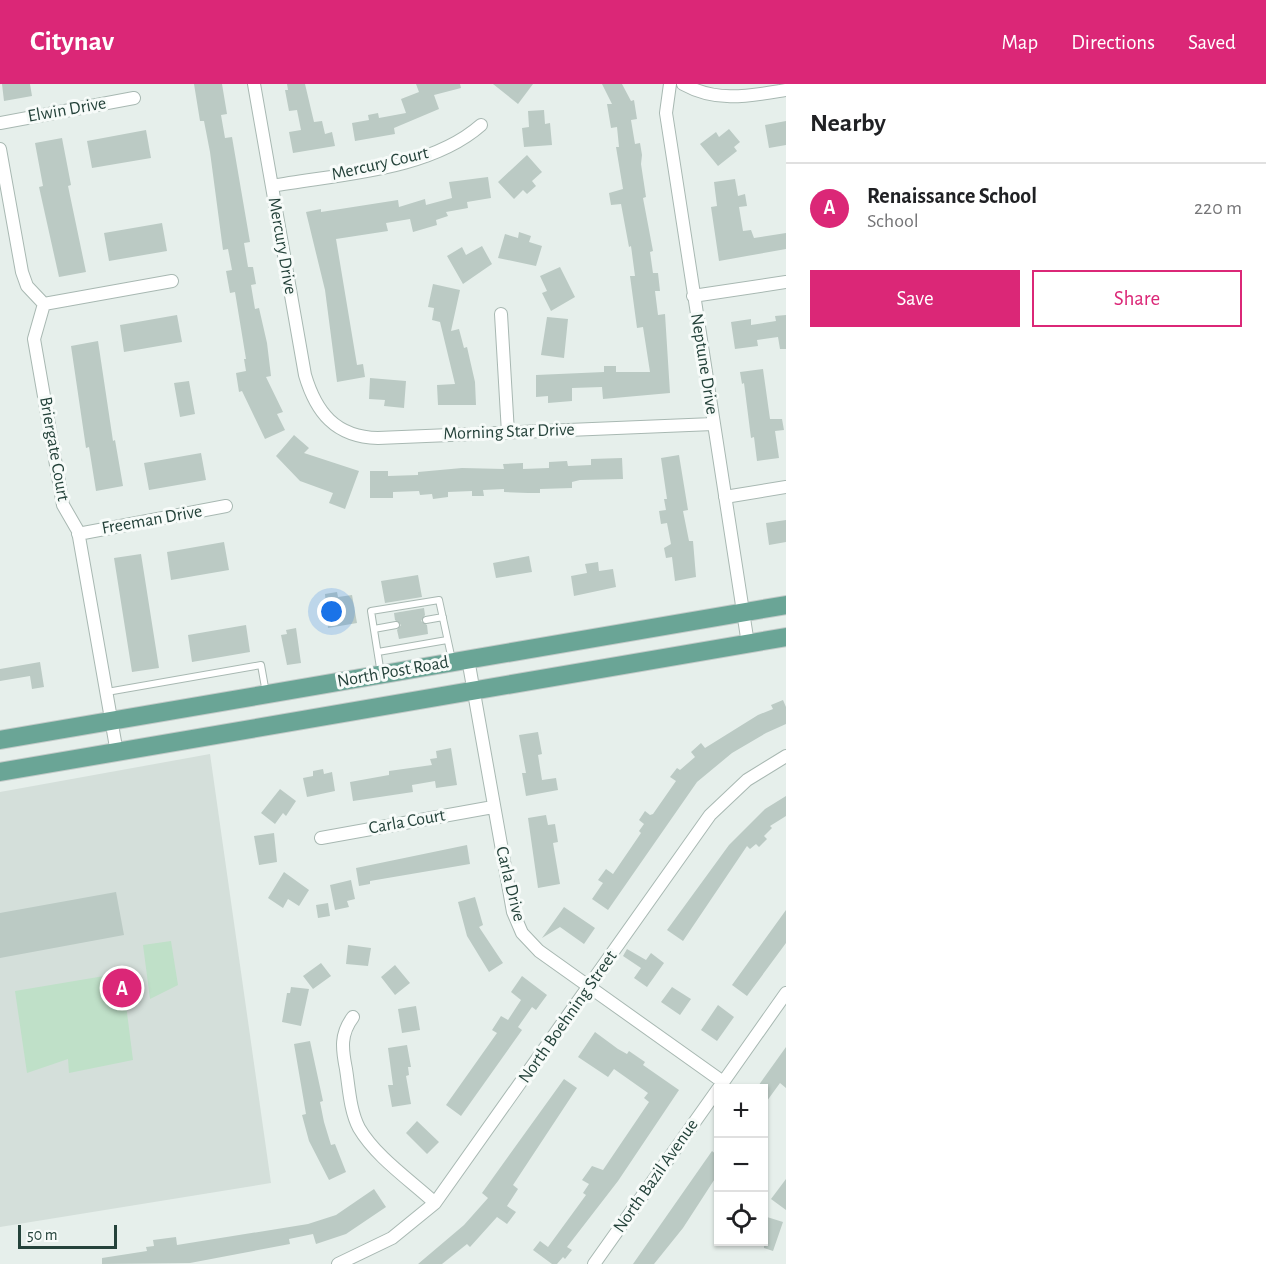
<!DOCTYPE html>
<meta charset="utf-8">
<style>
:root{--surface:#fff;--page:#f6f6f6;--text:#202124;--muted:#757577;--line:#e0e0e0;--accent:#db2777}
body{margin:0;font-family:"Alegreya Sans",sans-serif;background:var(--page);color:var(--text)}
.controls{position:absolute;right:18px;bottom:18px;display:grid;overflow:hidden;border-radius:0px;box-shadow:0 2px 4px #0004}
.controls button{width:54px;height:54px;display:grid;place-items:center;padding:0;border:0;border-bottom:2px solid var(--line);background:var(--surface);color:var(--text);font:30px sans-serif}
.scale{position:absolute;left:18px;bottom:15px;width:99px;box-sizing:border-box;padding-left:6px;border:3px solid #24423a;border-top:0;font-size:16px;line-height:21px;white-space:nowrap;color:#24423a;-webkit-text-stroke:4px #f7fbf9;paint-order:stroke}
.you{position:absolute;left:332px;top:528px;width:21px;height:21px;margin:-15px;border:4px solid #fff;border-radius:50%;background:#1a73e8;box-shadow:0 0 0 9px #1a73e833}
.badge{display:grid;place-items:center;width:39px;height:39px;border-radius:50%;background:var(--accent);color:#fff;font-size:20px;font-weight:700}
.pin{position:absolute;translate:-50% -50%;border:3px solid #fff;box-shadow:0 2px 6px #0006}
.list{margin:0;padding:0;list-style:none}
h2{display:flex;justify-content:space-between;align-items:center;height:78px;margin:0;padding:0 24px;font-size:26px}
h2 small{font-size:20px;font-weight:400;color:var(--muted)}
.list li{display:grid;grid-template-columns:39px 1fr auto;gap:18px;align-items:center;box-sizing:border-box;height:90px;padding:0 24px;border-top:2px solid var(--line)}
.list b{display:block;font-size:22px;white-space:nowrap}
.list p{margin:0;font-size:20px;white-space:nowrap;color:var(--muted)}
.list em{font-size:20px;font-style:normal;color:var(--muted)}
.actions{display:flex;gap:12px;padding:18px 24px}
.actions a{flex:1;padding:14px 0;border:2px solid var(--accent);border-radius:0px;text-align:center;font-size:21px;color:var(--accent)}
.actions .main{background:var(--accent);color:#fff}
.icon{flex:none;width:33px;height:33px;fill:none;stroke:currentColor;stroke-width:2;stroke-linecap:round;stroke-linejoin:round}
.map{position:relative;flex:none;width:786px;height:1180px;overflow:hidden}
header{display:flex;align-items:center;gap:36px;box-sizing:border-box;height:84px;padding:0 30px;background:var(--accent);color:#fff}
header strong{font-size:28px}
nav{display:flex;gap:33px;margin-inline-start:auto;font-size:21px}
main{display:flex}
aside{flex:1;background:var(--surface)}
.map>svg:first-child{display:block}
.built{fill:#d4dfda}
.green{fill:#bfe0c8}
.building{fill:#bbcac4}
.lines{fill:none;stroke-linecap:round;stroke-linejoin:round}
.service-casing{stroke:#a8b8b2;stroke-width:8}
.minor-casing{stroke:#a8b8b2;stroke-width:14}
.primary-casing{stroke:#c2cac8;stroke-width:20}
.service{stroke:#fff;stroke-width:6}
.minor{stroke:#fff;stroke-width:12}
.primary{stroke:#6aa596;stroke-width:18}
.labels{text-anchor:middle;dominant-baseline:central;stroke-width:6;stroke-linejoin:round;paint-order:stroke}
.street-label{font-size:18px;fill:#24423a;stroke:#f7fbf9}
</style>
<header>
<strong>Citynav</strong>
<nav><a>Map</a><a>Directions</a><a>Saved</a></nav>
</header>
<main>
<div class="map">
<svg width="786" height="1180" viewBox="0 0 786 1180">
<rect width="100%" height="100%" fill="#e6efeb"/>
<path class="built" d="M210,670L271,1099L0,1143V708Z"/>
<path class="green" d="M171,857L178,901L150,915L143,861Z
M122,889L133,976L69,989L68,975L27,989L15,907Z"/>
<path class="building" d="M2,0H30L32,12L4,17Z
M194,0H222L227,30L221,31L225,54L232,53L250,158L244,159L248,183H253L256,200L251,201L255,225L259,224L267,259L271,292L266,293L283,328L277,330L285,346L265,355L242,307L239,308L236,289L246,287L244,275H246L235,208L230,209L226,187L232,186L228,165L223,166L210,68L204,37H200Z
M287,0H305L314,38L322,37L325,50L332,48L335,62L293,69L289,48L301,46L297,26L289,27L285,6H288Z
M416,0H460L461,4L434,11L439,25L394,44L395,50L355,57L352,39L369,36L368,31L378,29L379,34L406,29L401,15L419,8Z
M493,0H533L518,20Z
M602,0H622L631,17L634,16L637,35L631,36L635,60L640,59L642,71L641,80L646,113L643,114L653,167L650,168L653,189H658L660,207H655L658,231L665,230L670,309L603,315L602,303L572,304V317L548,319V312L536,313V291L604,288V282H616V288H650L643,243L637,244L630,192H635L631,162L629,163L621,120L611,121L609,109L623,105L616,63H619L617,43L611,44L607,20H612Z
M544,26L545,40L550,39L552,61L524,63L522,44L529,43L528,27Z
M786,37V61L769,64L765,41Z
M729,45L740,58L734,63L737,67L718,82L700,60L716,48L719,53Z
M146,46L151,74L92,84L87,57Z
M62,54L71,101L68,102L86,188L59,193L39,103L43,102L35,59Z
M527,71L542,88L532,97L536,102L527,110L523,106L514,115L498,98Z
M488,93L491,114L467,118L468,124L446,128L448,132L436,136L437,141L413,148L410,135L386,139L388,147L336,155L357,281L363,280L365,293L337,298L325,206L306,128L321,125V128L398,116L399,123L425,115L426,121L452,114L449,98Z
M735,95L738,112L745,110L747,122L739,123L743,147L751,146L754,154L786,149V165L719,177L711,123L717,122L714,98Z
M162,139L167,167L109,177L104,149Z
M519,148L531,152L529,158L542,162L536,182L498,174L505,150L518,154Z
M482,162L492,180L463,200L447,172L462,163L466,171Z
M560,183L575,213L551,227L542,209L547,207L540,192Z
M433,200L460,206L451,247L459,245L464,264L467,263L475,298L476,321H438L437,301L455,300L440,238L432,236L434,224L428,223Z
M177,231L182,258L124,268L120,241Z
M786,231V265H780L778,253L757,256L758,262L735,265L731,238L751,235V241L776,237L775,232Z
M547,233L568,235L564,274L541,271Z
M98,257L113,357L115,356L123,402L96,407L89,363L86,364L71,262Z
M763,285L770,335H782L784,346L775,347L779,374L757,377L754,353L751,354L744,299L742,300L740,288Z
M370,294L406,297L404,324L384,322L385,316L369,315Z
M189,297L195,330L180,333L174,299Z
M294,351L309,364L304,369L359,387L345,425L329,419L333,409L300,397L276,372Z
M201,369L206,396L149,406L144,379Z
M679,371L688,426L683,427L689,457H693L696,493L675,497L672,473L666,474L664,464L671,460L667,439L661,440L659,427L666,426L664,415H667L661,374Z
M622,374L623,395L580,396L572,398V404L540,405V409H528L504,408V405L483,406L484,412H472V407L448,408V413L433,415L432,410L420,411L419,407L393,408V414H370V387H388V392L418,391V388L462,384L504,385L503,380L523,379V385L549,384V378L567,377L568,382L591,381V375Z
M786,436V458L769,461L766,439Z
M224,458L229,486L171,496L167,468Z
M141,470L159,584L132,588L114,474Z
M529,472L532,488L496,494L493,479Z
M598,478L599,487L613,485L616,503L574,512L571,492L587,489L585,480Z
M418,491L422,513L385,519L381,497Z
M337,508L338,513L352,511L357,539L328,544L325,510Z
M424,524L425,531L421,537L427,541L428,550L399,555L397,546L401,541L395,536L394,529Z
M246,541L250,568L192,578L188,551Z
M296,544L301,579L287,581L281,551L287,550L286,546Z
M40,578L44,603L32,605L30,592L0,597V585Z
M783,616L786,623V640L766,649L732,669L697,698L608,826L592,815L603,799L598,796L606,785L613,790L641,749L639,747L644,740L639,736L645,727L650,731L653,730L676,697L670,693L677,684L680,686L695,673L691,668L701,659L705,664L758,631L773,625L771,621Z
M538,648L542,670L538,671L542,696L556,694L558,706L526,712L522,689H526L519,651Z
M451,664L457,701L436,704L435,697L412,701L413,708L353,717L350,698L389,691V687L432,681L430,675L437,674L436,667Z
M323,685L324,690L332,688L335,707L307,713L303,694L313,692V687Z
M280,705L296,717L286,732L283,729L275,740L261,729Z
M786,712V732L770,742L772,744L764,752L767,755L759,763L756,760L750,765L747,762L683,857L667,846L729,761L765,725Z
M546,731L548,741L555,740L558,758L553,759L560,800L538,804L528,734Z
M274,749L277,778L259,781L254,752Z
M467,761L470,780L370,797V800L359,802L356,784Z
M284,788L309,806L299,822L288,815L283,824L268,814Z
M351,796L355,815L347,817L349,823L335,826L330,801Z
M116,808L124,851L0,874V829Z
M475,813L483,841L479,843L503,879L489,888L467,852L458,818Z
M328,819L330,832L318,834L316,821Z
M564,823L595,844L584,860L560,843L542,854Z
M786,826V859L747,912L732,901Z
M348,861L371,864L368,882L346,880Z
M627,865L646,876L651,869L664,879L647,903L634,894L641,884L623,872Z
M321,879L331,892L313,905L303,892Z
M395,881L410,899L395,911L381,893Z
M522,892L547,911L536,926L532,923L518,943L522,946L461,1032L446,1021L497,949L492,946L501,932L508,936L521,916L511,908Z
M291,903L309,905L301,942L282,938L287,909H290Z
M672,903L691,915L680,931L661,918Z
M718,921L734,933L717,957L701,946Z
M416,922L420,946L402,949L398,925Z
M595,948L618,965L627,970L629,967L645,978L643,981L679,1006L618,1097L567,1163L572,1166L565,1175L563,1173L557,1180H552L533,1166L540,1157L548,1163L586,1111L583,1109L589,1100L582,1096L592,1082L603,1086L649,1018L644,1014L648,1009L614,985L608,993L578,973Z
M310,957L323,1017L320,1018L324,1038L331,1061L335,1060L346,1088L329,1096L309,1057L302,1031L306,1030L294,960Z
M407,961L411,983H408L409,991L406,992L411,1020L392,1023L388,1001H393L388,964Z
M786,963V1004L780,999L764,1021V1005H756Z
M564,995L577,1004L513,1101L518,1105L507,1122L516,1128L507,1140L497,1133L470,1163L467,1160L442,1180H418L464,1141L488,1114L482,1109Z
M417,1037L439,1058L427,1070L406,1049Z
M712,1067L718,1072V1090L683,1144L654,1180H633Z
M786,1095V1126L771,1115Z
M374,1105L386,1123L346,1150L316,1160L313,1150L289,1155L290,1160L190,1179L102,1180V1174L147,1167L146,1163L154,1162L153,1156L176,1153L177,1161L308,1140L336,1131Z
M767,1133L783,1138L773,1167L764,1164V1145Z"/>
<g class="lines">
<defs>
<path id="service" d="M426,536L443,533
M374,545L396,541
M378,568L447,556
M381,590L371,527L439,516L452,576
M107,608L261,581L266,609"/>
<path id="minor" d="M254,0L305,291C316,328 335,353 378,354L713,340
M670,0L666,29L748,560
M683,0C717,19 749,12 786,6
M0,39L134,14
M0,65L22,188L27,202L44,220L34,255L63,421L78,447L117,669
M272,102C338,90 429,87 481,41
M693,212L786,198
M44,220L172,197
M501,230L508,349
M725,413L786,403
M78,450L226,422
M468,575L513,828L522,849L539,867L723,998
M321,754L493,723
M353,933C340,950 342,965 346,985C349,1004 350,1027 359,1044C376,1073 410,1096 435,1119
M719,1004L786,909
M338,1180L392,1154L435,1119L710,731L747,696L786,672
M594,1180L718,1005"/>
<path id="primary" d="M0,656L786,521
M0,688L786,553"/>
</defs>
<use href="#service" class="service-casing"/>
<use href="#minor" class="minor-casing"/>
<use href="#primary" class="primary-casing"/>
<use href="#service" class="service"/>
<use href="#minor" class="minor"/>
<use href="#primary" class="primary"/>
</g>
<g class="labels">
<g class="street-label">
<text transform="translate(67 26) rotate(-10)">Elwin Drive</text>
<text transform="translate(380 80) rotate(-13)">Mercury Court</text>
<text transform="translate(282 162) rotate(80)">Mercury Drive</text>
<text transform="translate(704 280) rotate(81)">Neptune Drive</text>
<text transform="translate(509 348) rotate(-2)">Morning Star Drive</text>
<text transform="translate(54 365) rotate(80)">Briergate Court</text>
<text transform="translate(152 436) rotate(-10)">Freeman Drive</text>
<text transform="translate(393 588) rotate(-10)">North Post Road</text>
<text transform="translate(407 738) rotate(-10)">Carla Court</text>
<text transform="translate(510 800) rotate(76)">Carla Drive</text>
<text transform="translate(568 933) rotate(-55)">North Boehning Street</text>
<text transform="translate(656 1092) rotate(-55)">North Bazil Avenue</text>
</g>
</g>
</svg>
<div class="controls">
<button>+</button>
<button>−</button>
<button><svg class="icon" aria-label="locate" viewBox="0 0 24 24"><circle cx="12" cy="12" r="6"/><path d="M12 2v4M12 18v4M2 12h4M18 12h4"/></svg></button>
</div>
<div class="scale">50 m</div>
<div class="you"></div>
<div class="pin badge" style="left:122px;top:904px">A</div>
</div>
<aside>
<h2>Nearby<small></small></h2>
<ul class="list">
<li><span class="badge">A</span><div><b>Renaissance School</b><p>School</p></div><em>220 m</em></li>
</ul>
<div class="actions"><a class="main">Save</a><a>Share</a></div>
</aside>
</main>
